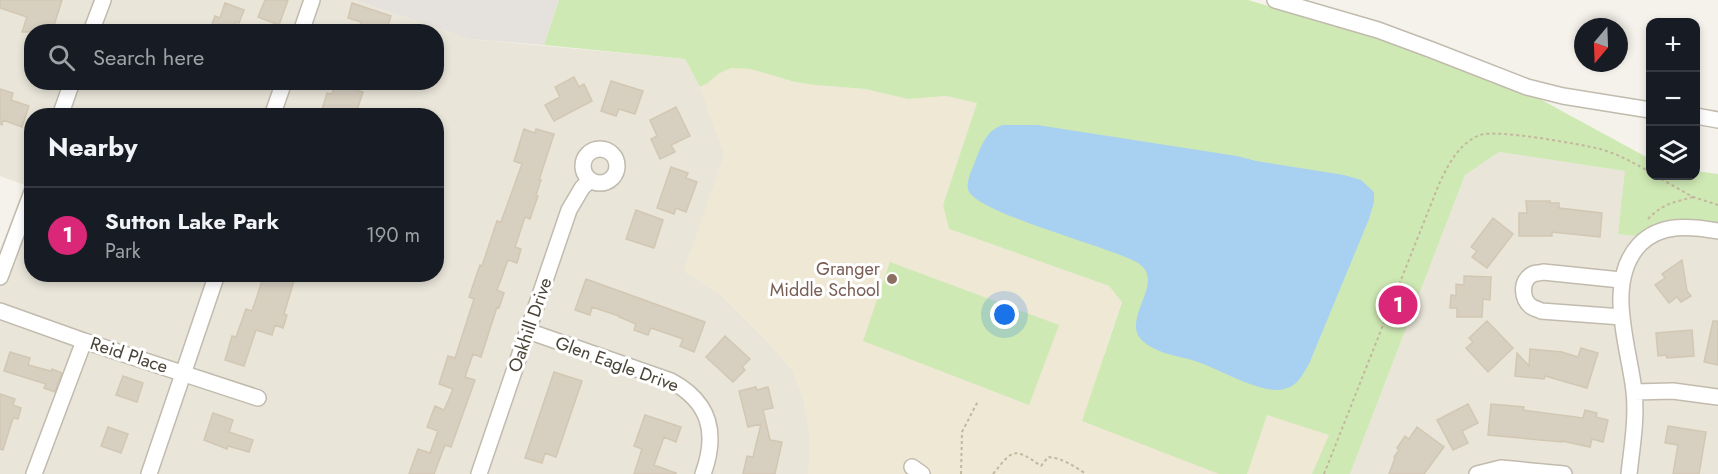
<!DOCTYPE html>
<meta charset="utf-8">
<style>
:root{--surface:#171b24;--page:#20242c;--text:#f1f3f6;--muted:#9ea1a6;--line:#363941;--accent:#db2777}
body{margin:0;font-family:Jost,sans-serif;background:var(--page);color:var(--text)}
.controls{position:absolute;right:18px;top:18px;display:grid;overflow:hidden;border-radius:12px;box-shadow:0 3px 9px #0003}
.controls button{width:54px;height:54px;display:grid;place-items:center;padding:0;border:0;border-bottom:2px solid var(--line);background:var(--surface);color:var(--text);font:30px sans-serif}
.compass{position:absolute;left:1574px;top:18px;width:54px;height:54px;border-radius:50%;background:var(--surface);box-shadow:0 3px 9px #0003;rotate:199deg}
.you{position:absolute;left:1005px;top:315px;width:21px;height:21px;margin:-15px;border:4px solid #fff;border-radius:50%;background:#1a73e8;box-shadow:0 0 0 9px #1a73e833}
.badge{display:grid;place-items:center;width:39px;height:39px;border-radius:50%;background:var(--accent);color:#fff;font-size:20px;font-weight:700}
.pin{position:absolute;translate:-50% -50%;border:3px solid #fff;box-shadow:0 2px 6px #0006}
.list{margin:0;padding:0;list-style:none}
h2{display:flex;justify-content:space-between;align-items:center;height:78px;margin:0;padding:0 24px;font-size:26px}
h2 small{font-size:20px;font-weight:400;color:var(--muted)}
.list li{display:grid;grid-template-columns:39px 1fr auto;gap:18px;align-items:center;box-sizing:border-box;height:96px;padding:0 24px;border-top:2px solid var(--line)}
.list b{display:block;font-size:22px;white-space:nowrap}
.list p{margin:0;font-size:20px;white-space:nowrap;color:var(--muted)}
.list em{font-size:20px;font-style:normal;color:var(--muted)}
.icon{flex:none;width:33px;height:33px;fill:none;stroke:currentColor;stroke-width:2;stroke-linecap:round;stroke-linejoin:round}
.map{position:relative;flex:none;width:1718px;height:474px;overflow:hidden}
.search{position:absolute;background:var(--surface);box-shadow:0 3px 9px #0003;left:24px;top:24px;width:420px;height:66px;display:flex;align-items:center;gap:15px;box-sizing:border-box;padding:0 21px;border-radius:24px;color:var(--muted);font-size:22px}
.panel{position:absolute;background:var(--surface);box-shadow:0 3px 9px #0003;left:24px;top:108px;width:420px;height:174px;border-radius:24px}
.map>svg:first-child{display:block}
.residential{fill:#e9e5d9;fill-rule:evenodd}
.industrial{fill:#e5e1dc}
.education{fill:#eee8d5}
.green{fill:#cfe9b4}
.water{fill:#a8d0f1}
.building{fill:#d7cfc0;stroke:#d2c7b3;stroke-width:1.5}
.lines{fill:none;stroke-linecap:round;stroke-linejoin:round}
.minor-casing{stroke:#c1bbad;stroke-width:18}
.path{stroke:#c3b79e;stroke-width:2;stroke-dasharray:3 3;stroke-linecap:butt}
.minor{stroke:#fff;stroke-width:15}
.education-dot{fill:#8d6e63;stroke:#fff;stroke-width:2}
.labels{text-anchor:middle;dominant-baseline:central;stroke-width:6;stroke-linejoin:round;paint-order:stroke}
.education-label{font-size:18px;fill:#785e54;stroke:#fff;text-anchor:end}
.street-label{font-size:18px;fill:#4a4438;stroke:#fff}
</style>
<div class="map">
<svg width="1718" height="474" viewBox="0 0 1718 474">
<rect width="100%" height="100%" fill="#f5f2eb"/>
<path class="residential" d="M0,0H355L469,39L685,59L700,87L725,155L684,271L722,296L770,344L793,371L804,401L809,428L810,458L808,474H0V249L25,185L0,176ZM32,32H436V82H32ZM32,116H436V274H32Z
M1499,152L1626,171L1618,234L1636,236L1652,225L1665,220L1682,219L1718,222V474H1350L1465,175Z"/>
<path class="industrial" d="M355,0H559L544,45L469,39Z"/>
<path class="education" d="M731,68L750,69L795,82L815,85L865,89L908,99L946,96L977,103L943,205L949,229L1109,286L1122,301L1104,354L1198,384L1212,393L1330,435L1312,474H808L810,458L809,428L804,401L793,371L770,344L722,296L684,271L724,155L700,87L708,83L718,74Z"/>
<path class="green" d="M559,0H1248L1397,43L1538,98L1650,159V176H1696V171L1718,174V222L1682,219L1665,220L1652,225L1636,236L1618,234L1625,171L1499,152L1465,175L1350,474H1312L1329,435L1267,415L1247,474H1219L1082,421L1122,302L1109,286L949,229L943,205L977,103L946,96L908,99L865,89L815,85L795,82L750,69L731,68L718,74L708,83L700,87L685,59L544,45Z
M890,262L1059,325L1029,405L863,341Z"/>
<path class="water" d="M1003,125H1037L1237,156L1256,161L1344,175L1361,180L1374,192V202L1369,219L1309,364C1302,375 1298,386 1284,389C1262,395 1221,370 1198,362C1184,357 1169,356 1155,349C1149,346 1141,341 1138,335C1127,312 1165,281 1138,263C1112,247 973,213 968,189C966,180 973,168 976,159C982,144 987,130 1003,125Z"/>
<path class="building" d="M0,0H62L52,32H22L27,17L0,8Z
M265,0H288L279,25L258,17Z
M225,3L244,10L239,23L236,22L233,32H209L215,16L220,18Z
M352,3L391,16L386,32H357L361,22L348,18Z
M574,77L579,87L584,84L592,101L554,121L545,105L560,97L555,87Z
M611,81L643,91L635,114L619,109L616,116L601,111Z
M335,84L363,92L355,116H320L327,93L332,94Z
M0,89L13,93L11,100L29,106L22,127L3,120L2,125L0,124Z
M676,107L690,136L671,145L675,152L660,159L651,139L657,136L650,120Z
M524,129L535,133L536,129L554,134L539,180H541L536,195L538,196L530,219L525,217L515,247L521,249L517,263L508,260L497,290L504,293L499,308L497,307L481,357L473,354L465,377L475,380L451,447L445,445L434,474H409L418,449L430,453L438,431L427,427L435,406L444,410L453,389L439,384L448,356L455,358L474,299L469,297L480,265L482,266L497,221L501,222L522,164L514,161Z
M671,167L688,173L686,178L697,182L686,212L676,208L674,214L657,208Z
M1526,201H1550V203H1559V208L1602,213L1600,237L1552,232V236H1519V213H1527Z
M636,210L663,220L654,248L626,239Z
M1493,218L1513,234L1487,268L1472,257L1477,251L1471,247Z
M1682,260L1687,291L1691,296L1681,302L1677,297L1669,303L1655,285L1665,278L1662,274Z
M274,274H296L284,314L287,315L283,328L275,325L272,335L256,330L244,366L225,360L232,336L236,337L246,309L252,311L263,278L272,280Z
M1464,276L1491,277L1490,300L1483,299L1482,317H1457V308H1450L1451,295L1456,296V284L1464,285Z
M586,279L705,322L694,352L680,346L683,339L651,328L648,335L634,330L636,324L619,317V316L592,307L590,315L575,310Z
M1487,321L1513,348L1488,372L1466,348L1473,342L1469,338Z
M1713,321H1718V365L1704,362Z
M1692,330L1694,356L1667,358L1666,355L1658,356L1656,333Z
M725,336L750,359L742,367L745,370L733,382L706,357Z
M1581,348L1598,353L1587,388L1545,376L1544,379L1515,376L1517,353L1529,366L1530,349L1562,352L1578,357Z
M10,352L30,358L28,365L51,371L52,369L62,373L55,392L44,388L46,384L4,371Z
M554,372L582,381L556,457L545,453L542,463L525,458Z
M123,376L143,383L137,402L116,395Z
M756,387L757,390L768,387L773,408L763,410L770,440L782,442L775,474H743L747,456L753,457L761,424L748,427L739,391Z
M0,394L15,399L13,405L21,408L18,419L13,418L3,450L0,449Z
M1468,404L1478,423L1462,431L1468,443L1453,450L1437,420Z
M1491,404L1524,407L1523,410L1583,418L1585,410L1597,413L1596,417L1608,420L1603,442L1592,439L1590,447L1562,441V442L1488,435Z
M213,413L233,420L229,432L253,440L249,452L228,446L227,449L204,440Z
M645,415L681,427L676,442L664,437L654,465L676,473V474H634L642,449L634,446Z
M1668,426L1706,432L1699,474H1673L1678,445L1665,443Z
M108,427L128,434L121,453L101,446Z
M1417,427L1444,447L1424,474H1389L1395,458L1394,457L1399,450L1397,448L1405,436L1409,439Z"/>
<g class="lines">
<defs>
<path id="minor" d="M1275,0L1378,30L1432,50L1527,87L1563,96L1650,110
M91,32L103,0
M301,32L312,0
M60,116L72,82
M272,116L284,82
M1696,116L1718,120
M583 166a17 17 0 1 1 34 0a17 17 0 1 1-34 0Z
M0,277L32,192
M1621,280L1543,272C1541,273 1534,273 1533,274C1520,280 1521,300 1532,307C1533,308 1540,310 1541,311L1622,317
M0,311L84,341L258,398
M528,331L671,381C710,402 718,433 703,474
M1634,392L1673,391L1718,397
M912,467L922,474
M34,474L84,341
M149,474L217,274
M479,474L569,210L582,188L590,180
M1477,474L1501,468L1564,474
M1629,474C1632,447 1637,418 1634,391C1629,346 1604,282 1640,244C1661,223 1691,226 1718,231"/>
</defs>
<use href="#minor" class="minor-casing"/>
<path class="path" d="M1656,176L1693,197L1718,205
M1648,219C1664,203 1672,203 1693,197
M961,474L962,432L978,401
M993,474C1013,449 1014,447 1041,466L1048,457C1062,458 1074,466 1086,474
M1324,474L1439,184C1448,165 1459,143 1480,135C1496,129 1580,144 1600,149C1618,154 1634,163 1650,172"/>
<use href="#minor" class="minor"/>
</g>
<circle class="education-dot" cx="892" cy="279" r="6"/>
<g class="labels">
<g class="education-label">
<text x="880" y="269">Granger<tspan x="880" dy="21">Middle School</tspan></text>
</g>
<g class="street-label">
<text transform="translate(530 325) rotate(-71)">Oakhill Drive</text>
<text transform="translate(129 355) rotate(18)">Reid Place</text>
<text transform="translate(617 364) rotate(20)">Glen Eagle Drive</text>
</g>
</g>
</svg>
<div class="controls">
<button>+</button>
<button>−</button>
<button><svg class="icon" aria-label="layers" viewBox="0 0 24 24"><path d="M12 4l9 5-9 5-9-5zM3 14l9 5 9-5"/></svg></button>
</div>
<svg class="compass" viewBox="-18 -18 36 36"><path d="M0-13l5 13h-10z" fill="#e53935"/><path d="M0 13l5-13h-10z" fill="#9ea1a6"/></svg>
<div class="you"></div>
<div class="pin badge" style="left:1398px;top:305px">1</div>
<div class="search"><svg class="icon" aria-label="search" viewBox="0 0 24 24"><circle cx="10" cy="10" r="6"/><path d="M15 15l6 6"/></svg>Search here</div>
<section class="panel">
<h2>Nearby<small></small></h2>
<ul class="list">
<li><span class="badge">1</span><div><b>Sutton Lake Park</b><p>Park</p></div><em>190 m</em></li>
</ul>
</section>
</div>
